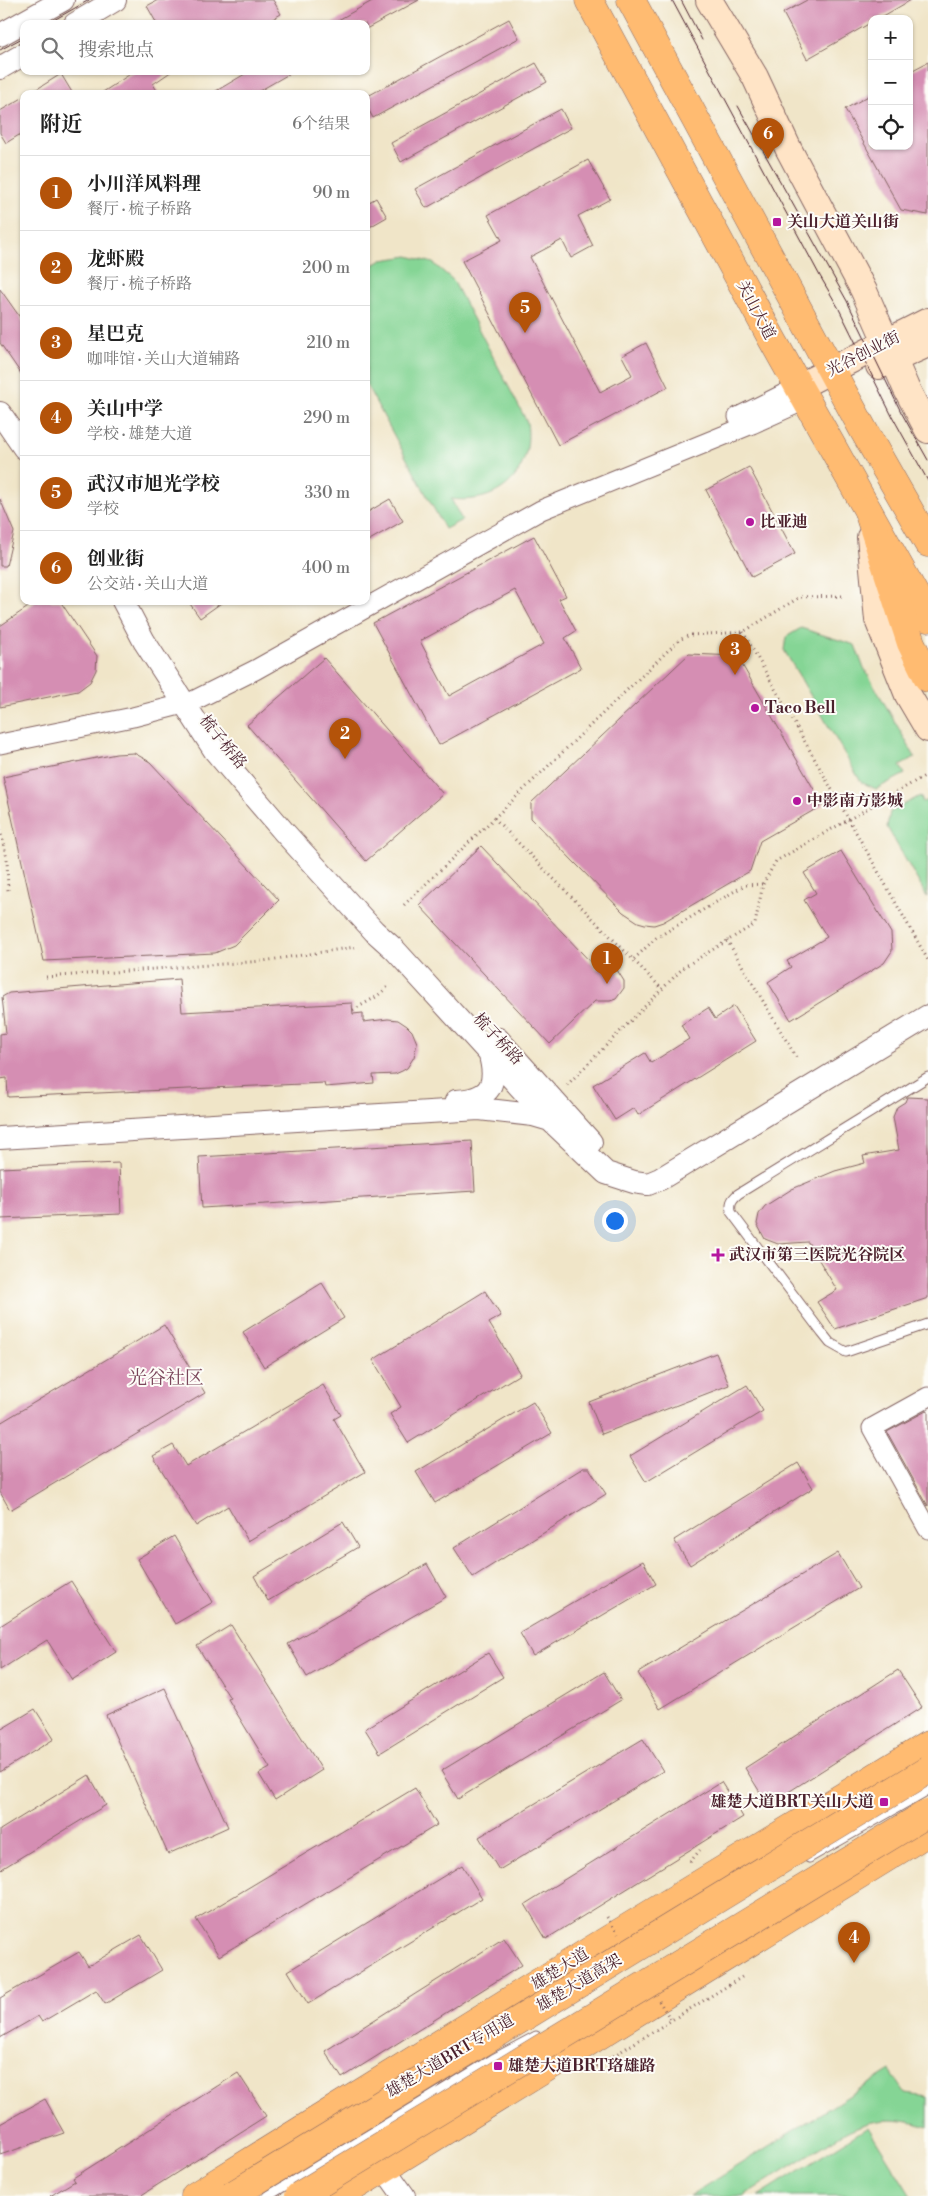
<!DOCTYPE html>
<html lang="zh">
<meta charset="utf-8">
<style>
:root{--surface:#fff;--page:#f6f6f6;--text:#222;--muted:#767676;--line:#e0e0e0;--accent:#b45309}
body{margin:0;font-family:"Libre Bodoni","Noto Serif SC",serif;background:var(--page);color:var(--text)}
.controls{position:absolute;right:15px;top:15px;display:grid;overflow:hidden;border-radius:10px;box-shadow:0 1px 4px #0004}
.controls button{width:45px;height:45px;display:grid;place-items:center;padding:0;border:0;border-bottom:1px solid var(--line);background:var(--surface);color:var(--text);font:25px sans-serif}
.you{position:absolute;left:614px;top:1220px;width:18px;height:18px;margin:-12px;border:4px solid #fff;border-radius:50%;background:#1a73e8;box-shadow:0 0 0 8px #1a73e833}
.badge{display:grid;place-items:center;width:32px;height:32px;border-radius:50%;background:var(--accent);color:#fff;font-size:16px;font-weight:700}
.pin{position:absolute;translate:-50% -41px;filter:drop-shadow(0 1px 2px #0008)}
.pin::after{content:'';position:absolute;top:26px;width:18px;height:15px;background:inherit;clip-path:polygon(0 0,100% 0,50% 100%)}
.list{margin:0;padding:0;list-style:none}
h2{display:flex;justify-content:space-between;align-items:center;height:65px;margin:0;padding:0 20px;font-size:21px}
h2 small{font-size:16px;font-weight:400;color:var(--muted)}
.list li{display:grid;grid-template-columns:32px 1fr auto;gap:15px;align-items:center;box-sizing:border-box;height:75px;padding:0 20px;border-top:1px solid var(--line)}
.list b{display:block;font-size:19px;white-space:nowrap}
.list p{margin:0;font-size:16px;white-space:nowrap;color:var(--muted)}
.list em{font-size:16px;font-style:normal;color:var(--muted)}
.icon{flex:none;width:28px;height:28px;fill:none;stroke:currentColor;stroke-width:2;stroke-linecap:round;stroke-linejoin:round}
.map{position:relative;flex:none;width:928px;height:2196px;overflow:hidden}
.search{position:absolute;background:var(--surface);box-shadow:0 1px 4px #0004;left:20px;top:20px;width:350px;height:55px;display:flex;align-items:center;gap:12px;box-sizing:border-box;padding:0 18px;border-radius:10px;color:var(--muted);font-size:19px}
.panel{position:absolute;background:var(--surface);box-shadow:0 1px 4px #0004;left:20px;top:90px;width:350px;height:515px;border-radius:10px}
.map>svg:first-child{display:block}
.green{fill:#85d595;stroke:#687a60}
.building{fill:#d58eb3;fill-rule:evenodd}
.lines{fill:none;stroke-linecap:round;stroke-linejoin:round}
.service-casing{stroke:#846462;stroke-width:11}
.minor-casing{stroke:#846462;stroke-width:21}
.tertiary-casing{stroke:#846462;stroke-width:24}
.secondary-casing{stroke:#846462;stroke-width:28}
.primary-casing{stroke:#846462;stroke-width:29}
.trunk-casing{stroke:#846462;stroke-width:29}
.path{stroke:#846462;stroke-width:3;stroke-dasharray:1 4;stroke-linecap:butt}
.service{stroke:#fff;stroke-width:9}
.minor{stroke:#fff;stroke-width:19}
.tertiary{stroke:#fff;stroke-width:22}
.secondary{stroke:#ffe4c6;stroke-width:26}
.primary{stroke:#ffbb71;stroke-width:28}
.trunk{stroke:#ffbb71;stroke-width:28}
.tram{stroke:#4a1f2b;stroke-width:1}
.trunk-bridge-casing{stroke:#846462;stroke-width:29;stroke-linecap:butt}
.path-bridge{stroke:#846462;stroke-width:3;stroke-dasharray:1 4;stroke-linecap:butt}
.trunk-bridge{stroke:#ffbb71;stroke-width:28}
.poi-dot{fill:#b5179e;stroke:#fdfcf7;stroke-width:2}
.labels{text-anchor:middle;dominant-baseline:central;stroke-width:4;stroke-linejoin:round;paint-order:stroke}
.poi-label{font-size:16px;font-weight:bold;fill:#4a1f2b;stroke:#fdfcf7;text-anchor:start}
.street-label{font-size:16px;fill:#4a1f2b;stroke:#fdfcf7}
.quarter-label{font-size:19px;fill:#7b465b;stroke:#fdfcf7}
</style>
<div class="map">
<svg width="928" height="2196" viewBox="0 0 928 2196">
<rect width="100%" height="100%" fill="#fdfcf7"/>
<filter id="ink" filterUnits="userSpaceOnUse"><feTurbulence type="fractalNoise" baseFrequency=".02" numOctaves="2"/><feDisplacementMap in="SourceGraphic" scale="10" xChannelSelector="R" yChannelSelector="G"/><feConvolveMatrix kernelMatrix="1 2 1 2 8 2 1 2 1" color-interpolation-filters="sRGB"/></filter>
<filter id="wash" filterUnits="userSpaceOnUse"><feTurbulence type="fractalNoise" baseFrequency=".0096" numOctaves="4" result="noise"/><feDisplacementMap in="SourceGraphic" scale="20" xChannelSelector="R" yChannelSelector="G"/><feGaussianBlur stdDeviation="1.12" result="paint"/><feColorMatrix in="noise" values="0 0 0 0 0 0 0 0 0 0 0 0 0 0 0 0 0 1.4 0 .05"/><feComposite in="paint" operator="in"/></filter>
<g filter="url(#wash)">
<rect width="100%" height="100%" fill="#f0e5c8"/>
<path class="green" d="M408,256L433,263L453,280L527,422C534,472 501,505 451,499L462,520L445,529L366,384V269L382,260Z
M801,628L855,645L863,666L915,757L900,766L905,774L876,789L861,782L784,650L786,637Z
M920,796L923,802L928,800L927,897L887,827L890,812Z
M890,2070L906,2094L928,2097V2127C895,2117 875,2117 844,2133L743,2196H689Z
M868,2127L911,2196H758Z"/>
<g id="blocks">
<path class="building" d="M158,0H273L281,14L264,24H157L147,6Z
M374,0H419L366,29V24H331Z
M807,0H911L878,19H872V22L807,59L783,13Z
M509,19L519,38L373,118L366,105V97Z
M928,62V215L901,210L845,109L872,94V146H909V72Z
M536,63L547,82L401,162L391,143Z
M135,71H172L153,84L159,94H100Z
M250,71H294L254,94H211Z
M61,74L73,94H29Z
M24,97V132L6,143L0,133V111Z
M561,109L571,128L426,208L415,189Z
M588,160L610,199L578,216L593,246L571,258L562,240L530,257L600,392L632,375L622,356L646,343L668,387L558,445L462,261L502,240L488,215Z
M376,198L387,217L366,229V204Z
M0,289L24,323V378L0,343Z
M749,467L795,554L752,577L706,490Z
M0,499L14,532L6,566H0Z
M390,499L403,521L366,542V513Z
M534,536L566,596L559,599L576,631L565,638L581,668L439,745L373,623ZM515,590L544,644L449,696L420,641Z
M37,601H60L97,656L96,670L90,682L78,691L0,707V626Z
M188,601H224L200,618Z
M689,654L737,656L823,805L760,841L750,871L663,922L654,925L645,924L638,922L623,912L531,818V803Z
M324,658L443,794L366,861L247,725Z
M134,753L150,762L279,900L234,945L215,953L44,961L3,777L116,754Z
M481,846L597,969L610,967L617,970L624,981V988L616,999L610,1001H595L550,1044L419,905Z
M841,851L891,933L892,951L884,963L791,1020L768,982L791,967L787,961L827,937L804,900L816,893L804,873Z
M179,979L182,1012L352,1003L353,1014L363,1013V1022L388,1019L398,1020L407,1026L412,1031L417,1043L414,1057L407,1068L402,1071L395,1074L373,1075L374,1083L325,1087L324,1083L8,1097L7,1078L0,1079V1034L6,1033L2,997L9,993Z
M734,1006L756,1041L638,1115L634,1108L615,1120L593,1085L645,1053L651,1063L689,1039L681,1025L708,1008L715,1019Z
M907,1097L928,1098V1298L835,1329L817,1302L837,1290L808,1242L778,1244L765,1239L757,1224L759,1214L765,1206L792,1189L835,1171L865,1163L863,1156L899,1150L893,1117L897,1107L905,1102Z
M472,1141L475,1191L202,1208L199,1157Z
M119,1163L121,1214L0,1219V1168Z
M322,1283L344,1318L264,1367L243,1332Z
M485,1291L501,1316L489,1323L520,1374L408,1443L390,1414L401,1407L373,1360Z
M164,1325L205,1393L10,1510L0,1492V1423Z
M716,1353L729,1385L602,1434L589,1402Z
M323,1385L341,1415L334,1419L365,1472L248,1541L228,1506L196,1526L153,1456L173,1445L186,1466Z
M747,1385L763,1411L646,1482L630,1456Z
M533,1402L552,1433L435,1503L416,1472Z
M928,1410V1506L887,1432Z
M798,1463L813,1488L690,1565L674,1540Z
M583,1468H589L606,1494L473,1577L454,1548Z
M343,1522L358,1547L268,1601L254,1576Z
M174,1536L213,1602L175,1624L137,1559Z
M838,1553L859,1588L660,1709L638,1673Z
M643,1561L656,1584L533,1656L520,1633Z
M427,1564L446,1597L307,1677L288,1644Z
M71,1581L116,1652L72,1680L47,1640L0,1670V1626Z
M231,1625L322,1770L275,1800L259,1774L270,1768L228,1699L230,1698L197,1646Z
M488,1653L503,1677L380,1753L365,1729Z
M898,1670L922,1707L768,1805L745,1768Z
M604,1672L621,1700L458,1799L441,1771Z
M165,1688L228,1827L168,1854L106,1715Z
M35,1709L54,1739L0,1772V1730Z
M643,1739L663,1771L499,1870L479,1837Z
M89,1775L106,1805L0,1870V1830Z
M721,1782L743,1817L546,1939L525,1904Z
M415,1788L437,1825L219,1956L196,1919Z
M462,1865L482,1898L308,2004L288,1971Z
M141,1935L162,1970L105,2004L96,1990L42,2022L38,2016L0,2038V1998L79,1952L88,1966Z
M504,1938L522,1965L342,2078L325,2051Z
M238,2073L266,2116L140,2196H50L75,2181L73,2178Z
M45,2099L64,2133L0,2155V2124Z"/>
</g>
</g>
<g filter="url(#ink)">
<use href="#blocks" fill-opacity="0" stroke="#846462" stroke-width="1"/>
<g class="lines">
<defs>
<path id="service" d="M928,1077L738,1194C731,1200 730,1203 731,1212L822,1333L830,1343L846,1352L928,1324
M809,1858L928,1790
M268,2196L493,2059L536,2036"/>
<path id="minor" d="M738,417L798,387
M0,744L133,717L191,702L255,670L541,510L752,424L805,400
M928,1397L872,1428L928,1529"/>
<path id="tertiary" d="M75,24L115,0
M0,35L63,0
M0,68L24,54
M0,413L24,448
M123,601L144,641L215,751L284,832L374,931L394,949L550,1120L606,1173L634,1182L648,1184L660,1179L928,1016
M498,1039L591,1142
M456,1101C492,1099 498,1084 489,1052
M0,1138L479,1109L533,1115L550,1120
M384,2168L404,2196"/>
<path id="secondary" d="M709,0L755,77L789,150L864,291L906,388L928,430
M879,366L928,344
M798,387L928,321
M870,537L878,620L908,695L928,729"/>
<path id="primary" d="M589,0L772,339L928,618
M631,0L864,431L928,543
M195,2196L593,1949L928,1745
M339,2196L928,1832"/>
<path id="trunk" d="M868,511L911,643L928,678"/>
</defs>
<use href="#service" class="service-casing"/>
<use href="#minor" class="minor-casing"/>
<use href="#tertiary" class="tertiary-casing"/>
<use href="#secondary" class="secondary-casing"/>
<use href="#primary" class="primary-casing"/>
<use href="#trunk" class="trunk-casing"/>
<path class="path" d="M743,632L928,960
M494,818L662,989
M0,830L7,859L8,892
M404,905L679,640L690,635L743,632L800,597L846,596
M727,940L796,1057
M634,959L656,938L745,885L763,884
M46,977L263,961L355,947
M353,1010L376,997L390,985
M567,1085L684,967L755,924L763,884L776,861L928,774
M690,1862L700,1850
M592,2069L742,1977"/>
<use href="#service" class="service"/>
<use href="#minor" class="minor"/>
<use href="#tertiary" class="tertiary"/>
<use href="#secondary" class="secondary"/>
<use href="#primary" class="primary"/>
<use href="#trunk" class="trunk"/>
<path class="tram" d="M672,0L820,276L838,307L892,416L928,481
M681,0L702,40
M47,24L89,0
M0,50L24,37
M738,106L847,301L901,412L928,460"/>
<defs>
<path id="trunk-bridge" d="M231,2196L928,1770
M299,2196L928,1813"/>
</defs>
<use href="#trunk-bridge" class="trunk-bridge-casing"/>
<path class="path-bridge" d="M607,1917L618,1934
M659,2001L671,2020"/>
<use href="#trunk-bridge" class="trunk-bridge"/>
</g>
</g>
<g class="poi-dot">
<rect x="772" y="217" width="10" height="10" rx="2.5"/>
<circle cx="750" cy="522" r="5"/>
<circle cx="755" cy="708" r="5"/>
<circle cx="797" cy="801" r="5"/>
<path d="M715.5 1247.5h5v5h5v5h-5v5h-5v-5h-5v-5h5z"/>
<rect x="879" y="1797" width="10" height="10" rx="2.5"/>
<rect x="493" y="2061" width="10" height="10" rx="2.5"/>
</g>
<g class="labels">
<g class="poi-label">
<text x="787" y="222">关山大道关山街</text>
<text x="760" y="522">比亚迪</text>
<text x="765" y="708">Taco Bell</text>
<text x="807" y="801">中影南方影城</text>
<text x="729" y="1255">武汉市第三医院光谷院区</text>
<text x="874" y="1802" text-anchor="end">雄楚大道BRT关山大道</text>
<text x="508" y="2066">雄楚大道BRT珞雄路</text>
</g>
<g class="street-label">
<text transform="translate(756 310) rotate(62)">关山大道</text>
<text transform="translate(863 354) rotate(-27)">光谷创业街</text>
<text transform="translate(223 742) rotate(51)">梳子桥路</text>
<text transform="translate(498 1039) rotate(47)">梳子桥路</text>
<text transform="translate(560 1969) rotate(-32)">雄楚大道</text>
<text transform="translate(579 1983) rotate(-31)">雄楚大道高架</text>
<text transform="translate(450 2056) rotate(-31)">雄楚大道BRT专用道</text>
</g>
<g class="quarter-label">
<text x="166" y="1378">光谷社区</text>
</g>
</g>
</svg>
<div class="controls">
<button>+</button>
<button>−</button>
<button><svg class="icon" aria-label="locate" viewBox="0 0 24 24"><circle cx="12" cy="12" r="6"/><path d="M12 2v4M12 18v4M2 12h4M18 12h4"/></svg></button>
</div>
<div class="you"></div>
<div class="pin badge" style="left:607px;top:984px">1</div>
<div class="pin badge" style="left:345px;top:759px">2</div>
<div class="pin badge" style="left:735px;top:675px">3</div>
<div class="pin badge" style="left:854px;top:1963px">4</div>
<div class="pin badge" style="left:525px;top:333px">5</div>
<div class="pin badge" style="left:768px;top:159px">6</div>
<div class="search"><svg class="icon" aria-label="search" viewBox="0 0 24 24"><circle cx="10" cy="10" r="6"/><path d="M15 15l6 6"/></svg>搜索地点</div>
<section class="panel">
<h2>附近<small>6个结果</small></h2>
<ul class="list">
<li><span class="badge">1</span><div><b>小川洋风料理</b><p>餐厅 · 梳子桥路</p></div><em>90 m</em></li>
<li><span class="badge">2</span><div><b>龙虾殿</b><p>餐厅 · 梳子桥路</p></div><em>200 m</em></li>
<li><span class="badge">3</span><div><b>星巴克</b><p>咖啡馆 · 关山大道辅路</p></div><em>210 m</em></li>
<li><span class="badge">4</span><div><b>关山中学</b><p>学校 · 雄楚大道</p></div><em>290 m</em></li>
<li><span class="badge">5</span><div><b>武汉市旭光学校</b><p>学校</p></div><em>330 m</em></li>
<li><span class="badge">6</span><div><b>创业街</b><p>公交站 · 关山大道</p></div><em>400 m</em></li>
</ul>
</section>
</div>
